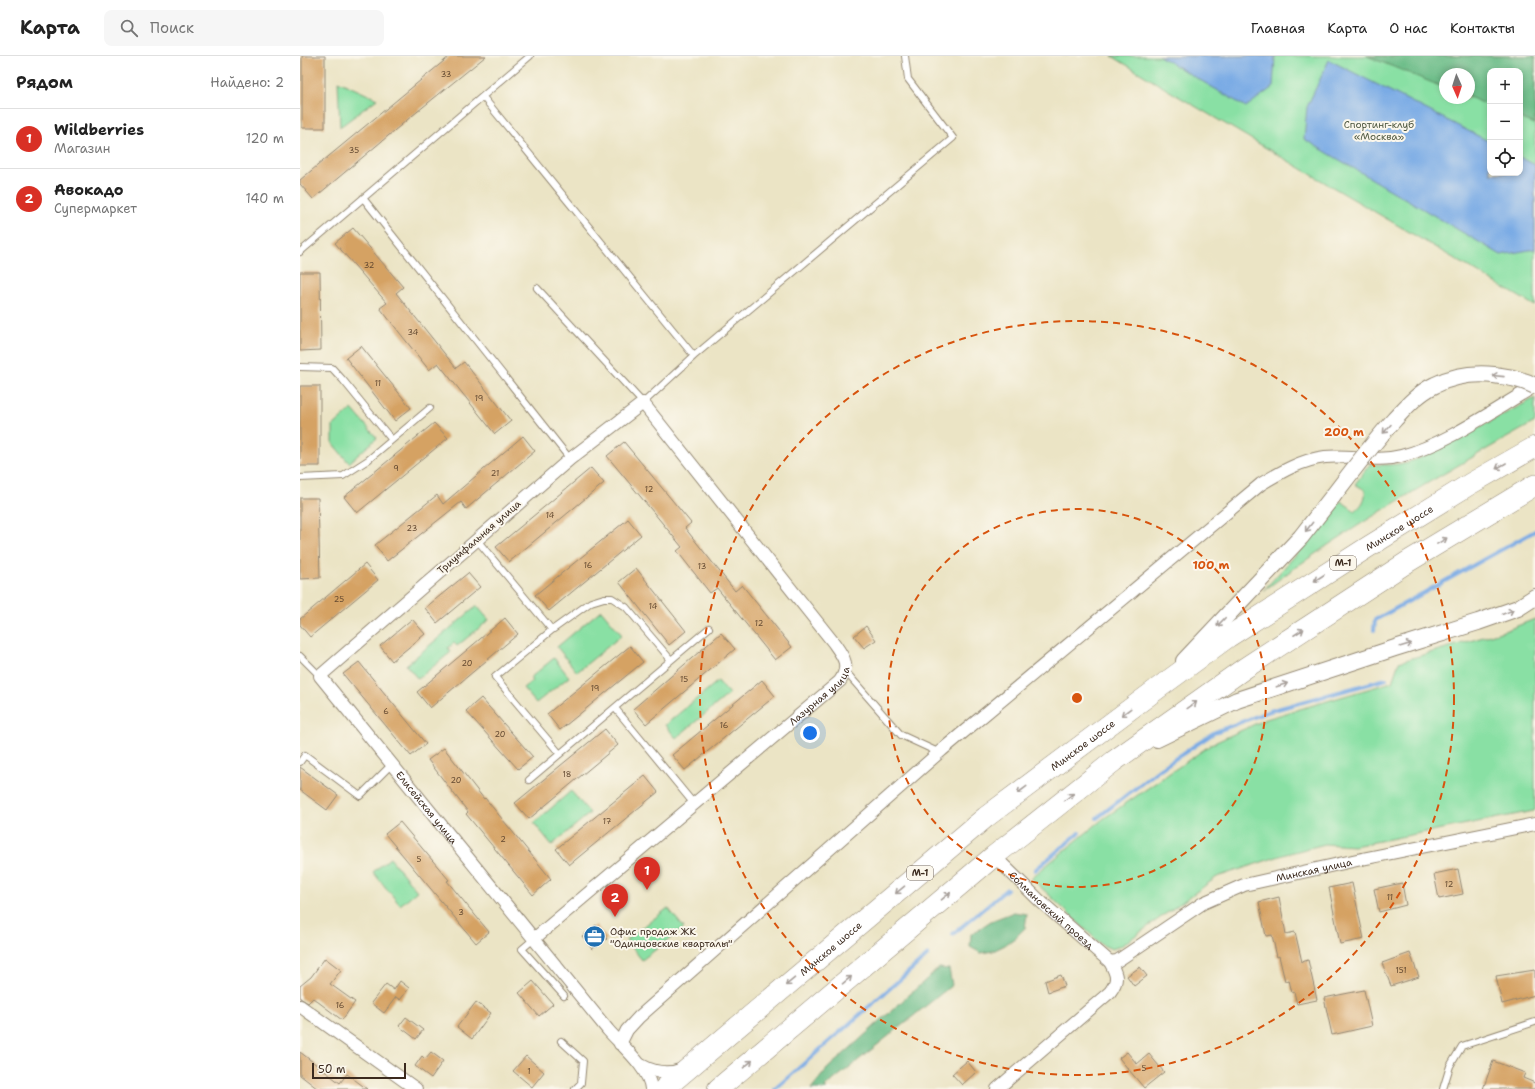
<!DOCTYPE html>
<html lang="ru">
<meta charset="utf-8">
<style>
:root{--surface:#fff;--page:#f6f6f6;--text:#222;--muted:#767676;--line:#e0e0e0;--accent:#d93025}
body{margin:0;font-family:"Shantell Sans",sans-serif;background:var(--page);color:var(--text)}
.controls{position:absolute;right:12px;top:12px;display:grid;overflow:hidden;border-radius:8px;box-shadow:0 2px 6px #0003}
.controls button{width:36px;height:36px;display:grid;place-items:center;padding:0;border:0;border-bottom:1px solid var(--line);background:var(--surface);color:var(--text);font:20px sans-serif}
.compass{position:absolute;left:1139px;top:12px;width:36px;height:36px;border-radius:50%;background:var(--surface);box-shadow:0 2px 6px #0003;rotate:177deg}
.scale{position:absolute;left:12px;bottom:10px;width:94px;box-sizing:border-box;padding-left:4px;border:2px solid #3b2a1e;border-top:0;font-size:11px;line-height:14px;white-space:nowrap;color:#3b2a1e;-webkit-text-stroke:3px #fbf7ec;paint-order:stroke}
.you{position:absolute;left:510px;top:677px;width:14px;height:14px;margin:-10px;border:3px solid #fff;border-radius:50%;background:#1a73e8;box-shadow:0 0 0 6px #1a73e833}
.badge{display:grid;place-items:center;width:26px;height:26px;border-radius:50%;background:var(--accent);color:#fff;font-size:13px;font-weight:700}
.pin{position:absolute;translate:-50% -33px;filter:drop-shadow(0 1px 2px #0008)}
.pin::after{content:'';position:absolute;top:21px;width:14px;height:12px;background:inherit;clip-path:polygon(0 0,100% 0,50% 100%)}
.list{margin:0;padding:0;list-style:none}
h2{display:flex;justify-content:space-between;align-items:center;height:52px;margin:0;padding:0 16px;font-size:17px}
h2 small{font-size:13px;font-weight:400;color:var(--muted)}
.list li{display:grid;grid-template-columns:26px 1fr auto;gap:12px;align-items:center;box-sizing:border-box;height:60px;padding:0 16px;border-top:1px solid var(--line)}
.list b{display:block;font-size:15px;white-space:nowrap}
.list p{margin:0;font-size:13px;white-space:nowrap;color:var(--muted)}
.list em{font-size:13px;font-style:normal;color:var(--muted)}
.icon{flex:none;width:22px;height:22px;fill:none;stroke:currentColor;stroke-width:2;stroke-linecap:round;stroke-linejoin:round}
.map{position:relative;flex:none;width:1235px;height:1033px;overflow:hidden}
header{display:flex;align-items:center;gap:24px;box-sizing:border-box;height:56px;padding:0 20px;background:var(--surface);border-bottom:1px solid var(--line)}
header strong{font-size:19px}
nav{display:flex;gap:22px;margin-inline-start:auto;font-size:14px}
.search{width:280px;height:36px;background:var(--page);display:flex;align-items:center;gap:10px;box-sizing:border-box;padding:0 14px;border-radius:8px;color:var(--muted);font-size:15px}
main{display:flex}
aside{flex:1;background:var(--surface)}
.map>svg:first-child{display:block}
.green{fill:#89e0a4;stroke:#628561;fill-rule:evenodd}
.forest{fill:#6ebe8a;stroke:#547454}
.water{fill:#7aabe5;stroke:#5a6a82}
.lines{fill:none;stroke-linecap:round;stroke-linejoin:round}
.stream{stroke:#7aabe5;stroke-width:4}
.building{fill:#d5a264}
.lane-casing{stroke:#938772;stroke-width:8}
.street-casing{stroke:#938772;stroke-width:14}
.secondary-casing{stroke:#938772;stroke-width:18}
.highway-casing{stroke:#938772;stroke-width:22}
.lane{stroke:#fff;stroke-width:6}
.street{stroke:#fff;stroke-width:12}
.secondary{stroke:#fff;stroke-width:16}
.highway{stroke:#fff;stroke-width:21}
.secondary-bridge-casing{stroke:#938772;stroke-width:18;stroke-linecap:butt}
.secondary-bridge{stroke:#fff;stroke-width:16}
.oneway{stroke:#a79f9a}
.ring{fill:none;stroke:#d7540e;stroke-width:2;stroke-dasharray:7 5}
.labels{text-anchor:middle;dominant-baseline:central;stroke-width:4;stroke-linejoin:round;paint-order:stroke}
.number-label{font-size:8px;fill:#624830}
.shield{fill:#fbf7ec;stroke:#75685c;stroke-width:1}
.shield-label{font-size:9px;font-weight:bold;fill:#3b2a1e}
.park-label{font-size:10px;fill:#4e5840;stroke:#fbf7ec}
.street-label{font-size:10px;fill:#3b2a1e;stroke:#fbf7ec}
.poi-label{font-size:10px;fill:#3b2a1e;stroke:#fbf7ec;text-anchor:start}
.centre{fill:#d7540e;stroke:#fbf7ec;stroke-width:2}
.ring-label{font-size:12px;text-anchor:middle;font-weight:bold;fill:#d7540e;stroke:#fbf7ec;stroke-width:4;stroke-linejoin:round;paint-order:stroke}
</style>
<header>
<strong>Карта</strong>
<div class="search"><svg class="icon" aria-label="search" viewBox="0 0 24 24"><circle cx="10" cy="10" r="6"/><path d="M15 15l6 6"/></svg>Поиск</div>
<nav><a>Главная</a><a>Карта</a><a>О нас</a><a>Контакты</a></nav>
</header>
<main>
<aside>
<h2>Рядом<small>Найдено: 2</small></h2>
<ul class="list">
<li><span class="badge">1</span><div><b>Wildberries</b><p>Магазин</p></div><em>120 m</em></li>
<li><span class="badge">2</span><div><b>Авокадо</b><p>Супермаркет</p></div><em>140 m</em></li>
</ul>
</aside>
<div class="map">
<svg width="1235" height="1033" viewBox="0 0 1235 1033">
<rect width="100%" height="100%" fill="#fbf7ec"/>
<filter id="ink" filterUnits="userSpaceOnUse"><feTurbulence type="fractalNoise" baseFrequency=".025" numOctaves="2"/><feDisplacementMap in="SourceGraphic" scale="8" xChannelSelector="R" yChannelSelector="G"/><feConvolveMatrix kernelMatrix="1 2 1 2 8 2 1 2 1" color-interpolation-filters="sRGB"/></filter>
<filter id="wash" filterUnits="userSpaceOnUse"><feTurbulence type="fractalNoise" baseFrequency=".012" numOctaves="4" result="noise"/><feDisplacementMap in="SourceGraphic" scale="16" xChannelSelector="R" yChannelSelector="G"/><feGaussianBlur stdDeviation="0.9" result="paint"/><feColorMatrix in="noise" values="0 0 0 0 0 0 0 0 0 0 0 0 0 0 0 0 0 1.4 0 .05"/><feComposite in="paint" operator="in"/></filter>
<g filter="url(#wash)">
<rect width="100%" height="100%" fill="#ebe4c5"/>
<path class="green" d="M812,0H1235V250L876,39ZM1190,15H1220V117H1190ZM1145,18H1169V42H1145Z
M38,25L77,43L40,71Z
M1235,342V366C1142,418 1048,471 963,535L1002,492L1041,445L1055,455C1062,449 1066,444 1065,434L1055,428L1070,408C1089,410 1102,409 1120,402Z
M52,353L77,382L49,407L33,388V370Z
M177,550L189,564L157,590L154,587L148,592L151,596L118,623L106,609Z
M301,554L322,579L277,616L257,591Z
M1235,563V754L1234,755L1054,790L1025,788L986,798L917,821L821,890L812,893L802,889L731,822L803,763L912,688L966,663L1092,626L1099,606L1207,574Z
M254,602L269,621L236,647L223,632L232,625L230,622Z
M418,625L429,638L376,682L365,669Z
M271,735L290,757L252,789L234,767Z
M90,802L117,835L100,849L73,816Z
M368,852L384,872L342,904L326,884Z"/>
<path class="forest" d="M1067,0H1235V68L1220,62V15H1190V50L1169,41V18H1145V32Z
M714,856L727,858L725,872L716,881L705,889L693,895L681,897L670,891L671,878L691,865Z
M639,912L649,913L652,929L525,1031L527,1033H511L527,1013Z"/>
<path class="water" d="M859,0H975L973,31L946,51Z
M1029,4L1190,86V117H1220V101L1235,109V193L1201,199L1004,83L1007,51Z"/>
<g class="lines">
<path class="stream" d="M1074,574L1075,564L1235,475
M797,762L860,713L915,676L970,655L1086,623
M735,814L779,777
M653,878L707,833
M475,1033L628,899"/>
</g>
<g id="blocks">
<path class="building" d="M2,0H25V72H2Z
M150,0H186L107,64L13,143L0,128V124Z
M53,172L103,231L96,237L156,312L164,306L211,365L195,378L138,307L129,314L80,252L87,247L35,187Z
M0,216H20L21,294L0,295Z
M61,290L111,352L95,365L46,302Z
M0,330H20V410H0Z
M134,367L148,382L57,457L44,441Z
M223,380L235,395L166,453L161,446L87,505L75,489L137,439L143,448Z
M324,386L391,467L385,472L435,535L442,529L492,591L475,604L417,532L410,537L377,495L382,491L307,400Z
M291,412L304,427L209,506L196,491Z
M0,442H18L20,522L0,523Z
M328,463L341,479L249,555L235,539Z
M65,508L78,524L10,581L0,569V563Z
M336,512L386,575L369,589L319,526Z
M168,517L180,531L137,567L125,552Z
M205,562L218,578L130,652L117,636Z
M112,563L125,578L92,605L80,590Z
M566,570L576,584L564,592L554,580Z
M421,577L435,593L346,668L333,653Z
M330,590L343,606L260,674L247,658Z
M59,606L126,688L111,700L43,618Z
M462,624L475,640L385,714L372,699Z
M181,642L233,701L218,713L166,655Z
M305,673L318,689L229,763L215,747Z
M144,692L184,743L185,742L251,823L233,839L166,758L168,756L128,704Z
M0,711L38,739L27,754L0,734Z
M345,720L358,736L269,809L256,793Z
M100,766L149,824L147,825L189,876L176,887L85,778Z
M1158,813L1163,838L1139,843L1134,818Z
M1052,827L1064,883L1040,888L1029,832Z
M1102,827L1106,849L1079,856L1074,833Z
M979,841L986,878L995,876L1002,906L1008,904L1017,944L997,948L994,936L992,937L989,924L985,925L979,900L977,901L972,879L966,880L959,846Z
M296,869L307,883L292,893L282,880Z
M1110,897L1119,921L1091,930L1082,907Z
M25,902L41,914L30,928L55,946L42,964L13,942L8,947L0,942V930L11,921Z
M840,911L847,920L834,930L827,920Z
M1235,914V939L1202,948L1196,920Z
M761,919L765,930L748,936L745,925Z
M100,925L109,932L100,944L96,941L84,957L71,947L86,928L94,934Z
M233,925L253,948L239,960L219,937Z
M1064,934L1072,970L1032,979L1024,942Z
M176,946L191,957L172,983L157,971Z
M106,961L123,974L116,983L99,970Z
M0,996L40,1027L47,1018L67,1033H18L0,1019Z
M131,996L143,1005L131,1022L115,1010L122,1000L125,1003Z
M827,996L837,1008L849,998L864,1016L844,1032L819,1002Z
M226,1000L244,1016L232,1031L213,1015Z
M667,1005L676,1016L662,1029L652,1018Z
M1193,1005L1225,1017L1223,1022L1235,1027V1033H1183Z"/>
</g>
</g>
<g filter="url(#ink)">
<use href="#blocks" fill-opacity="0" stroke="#938772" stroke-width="1"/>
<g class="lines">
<defs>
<path id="lane" d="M183,41L394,300
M63,142L270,403
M0,196L230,0
M237,232L343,347L394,300L653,82L608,23L605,0
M0,311L32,312L43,324L92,384
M0,422L43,420L68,404L130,352
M177,484L252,574
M0,600L20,620
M545,615L601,679L640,697
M315,652L394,748
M260,698L195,621L252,574L291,546L304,542H312L326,551L371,604
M0,706L5,699L60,740L92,708
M229,724L409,572
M235,882L222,893L264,940
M261,985L283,1005L281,1027L275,1033
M1143,1033L1150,1010L1162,990L1235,966"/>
<g id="street">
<path id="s1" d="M694,800L740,845L810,906C817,919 819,924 810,936L697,1033"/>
<path id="s2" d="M235,882L540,625C551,609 543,600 533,586L343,347L270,403L20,620L308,974C321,989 350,1013 351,1033"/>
<path id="s3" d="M810,906L817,905L823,901L903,847L944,829L1057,804L1235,768"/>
<path d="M0,950L116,1033"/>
<path d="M320,988L327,974L339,961L642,694L961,428C981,416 1001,404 1025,401C1050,398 1076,407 1101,400C1145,389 1195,353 1235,330"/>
<path d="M341,1009C355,1017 368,1019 383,1013"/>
</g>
<path id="secondary" d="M884,605L1001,481L1033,440
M857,683L937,644L1095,592L1178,566L1218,552L1235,541"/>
<g id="highway">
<path id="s4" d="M364,1033L686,761L857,633L928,581L1068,491L1170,428L1235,391"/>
<path d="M418,1033L694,800L814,705L945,612L1109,505L1235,429"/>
</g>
</defs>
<use href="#lane" class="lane-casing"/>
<use href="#street" class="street-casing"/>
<use href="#secondary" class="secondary-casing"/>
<use href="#highway" class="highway-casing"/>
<use href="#lane" class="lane"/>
<use href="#street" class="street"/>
<use href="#secondary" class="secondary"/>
<use href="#highway" class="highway"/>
<defs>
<path id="secondary-bridge" d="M1033,440C1053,414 1072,388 1094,364C1106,351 1118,337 1135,329C1153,320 1175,317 1194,319C1209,321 1222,323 1235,330"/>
</defs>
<use href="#secondary-bridge" class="secondary-bridge-casing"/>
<use href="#secondary-bridge" class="secondary-bridge"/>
</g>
<defs><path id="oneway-shaft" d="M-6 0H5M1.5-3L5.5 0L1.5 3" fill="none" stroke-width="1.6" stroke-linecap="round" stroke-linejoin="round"/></defs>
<g class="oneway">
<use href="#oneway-shaft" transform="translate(1198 320) rotate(-174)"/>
<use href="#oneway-shaft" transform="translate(1087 373) rotate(132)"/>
<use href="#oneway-shaft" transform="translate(1201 410) rotate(150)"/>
<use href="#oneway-shaft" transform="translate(1009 471) rotate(128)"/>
<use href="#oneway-shaft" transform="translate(1142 485) rotate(-31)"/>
<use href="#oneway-shaft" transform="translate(1019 522) rotate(147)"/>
<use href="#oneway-shaft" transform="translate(1208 556) rotate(-22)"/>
<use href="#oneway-shaft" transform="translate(921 566) rotate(134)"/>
<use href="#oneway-shaft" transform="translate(999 576) rotate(-33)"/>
<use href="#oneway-shaft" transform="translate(1106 589) rotate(-17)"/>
<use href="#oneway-shaft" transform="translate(982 629) rotate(-18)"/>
<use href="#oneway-shaft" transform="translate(892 649) rotate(-36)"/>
<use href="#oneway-shaft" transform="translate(826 656) rotate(143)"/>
<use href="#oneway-shaft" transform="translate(722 734) rotate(143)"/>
<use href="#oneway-shaft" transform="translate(769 741) rotate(-38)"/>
<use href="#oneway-shaft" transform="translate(600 834) rotate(140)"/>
<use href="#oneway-shaft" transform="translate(646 840) rotate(-40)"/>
<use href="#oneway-shaft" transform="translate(547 924) rotate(-40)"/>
<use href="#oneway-shaft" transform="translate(490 926) rotate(140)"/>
<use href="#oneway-shaft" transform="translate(448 1008) rotate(-40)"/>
</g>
</g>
<g class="ring">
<circle cx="777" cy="642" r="189"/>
<circle cx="777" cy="642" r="377"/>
</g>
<defs>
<symbol id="office-disc" viewBox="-11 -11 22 22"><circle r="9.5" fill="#1f6fb2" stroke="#fbf7ec"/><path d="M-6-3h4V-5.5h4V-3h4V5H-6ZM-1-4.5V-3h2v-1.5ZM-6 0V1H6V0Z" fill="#fff"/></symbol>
</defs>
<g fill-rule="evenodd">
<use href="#office-disc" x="282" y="868" width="25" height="25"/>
</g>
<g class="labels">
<g class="number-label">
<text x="146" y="18">33</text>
<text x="54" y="94">35</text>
<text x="69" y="209">32</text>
<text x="113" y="276">34</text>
<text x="78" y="327">11</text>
<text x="179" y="342">19</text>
<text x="96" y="412">9</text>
<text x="195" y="417">21</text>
<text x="349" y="433">12</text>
<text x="250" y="459">14</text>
<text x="112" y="472">23</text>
<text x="288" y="509">16</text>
<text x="402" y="510">13</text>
<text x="39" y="543">25</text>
<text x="353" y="550">14</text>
<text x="459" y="567">12</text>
<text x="167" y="607">20</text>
<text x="384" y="623">15</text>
<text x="295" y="632">19</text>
<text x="86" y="655">6</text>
<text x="424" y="669">16</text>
<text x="200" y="678">20</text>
<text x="267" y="718">18</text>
<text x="156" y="724">20</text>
<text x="307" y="765">17</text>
<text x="203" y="783">2</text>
<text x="119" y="803">5</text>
<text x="1149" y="828">12</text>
<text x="1090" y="841">11</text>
<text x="161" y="856">3</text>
<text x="1101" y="914">151</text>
<text x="40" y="949">16</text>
<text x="844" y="1012">5</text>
<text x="229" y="1015">1</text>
</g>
<g class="shield">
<rect x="1030" y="500" width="26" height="14" rx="3"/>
<rect x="607" y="810" width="26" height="14" rx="3"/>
</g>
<g class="shield-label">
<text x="1043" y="507">М-1</text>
<text x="620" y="817">М-1</text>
</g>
<g class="park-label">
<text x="1079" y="68">Спортинг-клуб<tspan x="1079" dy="12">«Москва»</tspan></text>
</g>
<g class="street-label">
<text stroke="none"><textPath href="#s4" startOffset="926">Минское шоссе</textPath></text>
<text transform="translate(179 481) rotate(-41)">Триумфальная улица</text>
<text stroke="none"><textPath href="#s2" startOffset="374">Лазурная улица</textPath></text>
<text stroke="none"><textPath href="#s4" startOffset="542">Минское шоссе</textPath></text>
<text stroke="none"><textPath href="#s2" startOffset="1340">Елисейская улица</textPath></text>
<text stroke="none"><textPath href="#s3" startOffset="227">Минская улица</textPath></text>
<text stroke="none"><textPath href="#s1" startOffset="79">Солмановский проезд</textPath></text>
<text stroke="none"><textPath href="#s4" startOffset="218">Минское шоссе</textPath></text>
</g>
<g class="poi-label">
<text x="310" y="875">Офис продаж ЖК<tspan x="310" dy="12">"Одинцовские кварталы"</tspan></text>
</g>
</g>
<circle cx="777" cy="642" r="6" class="centre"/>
<g class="ring-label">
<text x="1044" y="380">200 m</text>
<text x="911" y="513">100 m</text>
</g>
</svg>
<div class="controls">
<button>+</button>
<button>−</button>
<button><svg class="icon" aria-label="locate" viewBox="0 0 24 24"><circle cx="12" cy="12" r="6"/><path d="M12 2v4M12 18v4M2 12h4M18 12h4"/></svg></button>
</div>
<svg class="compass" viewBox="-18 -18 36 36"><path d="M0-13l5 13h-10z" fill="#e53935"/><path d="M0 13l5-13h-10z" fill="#767676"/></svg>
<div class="scale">50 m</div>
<div class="you"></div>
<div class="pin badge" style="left:347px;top:834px">1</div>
<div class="pin badge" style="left:315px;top:861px">2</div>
</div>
</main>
